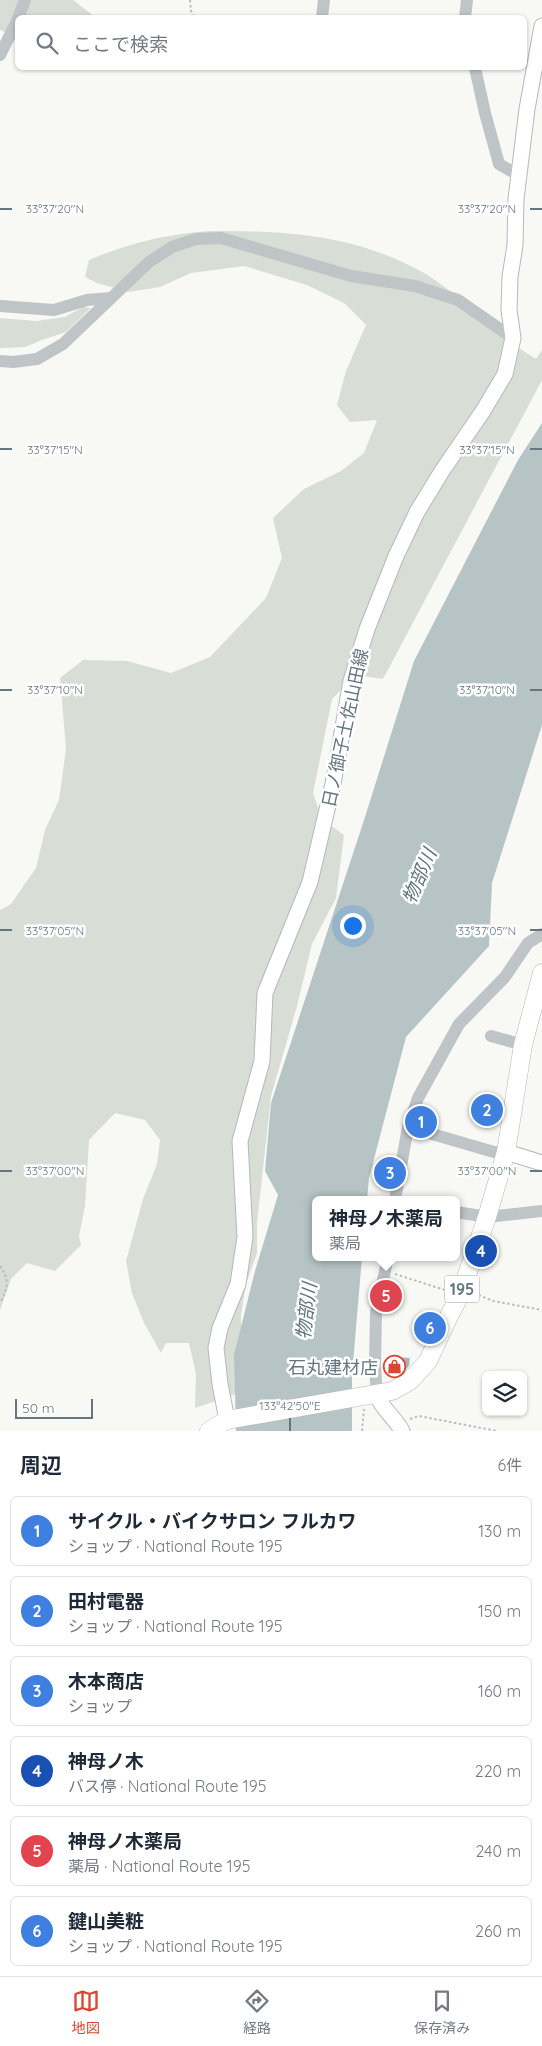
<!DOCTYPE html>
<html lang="ja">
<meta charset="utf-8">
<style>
:root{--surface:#fff;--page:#f2f2f3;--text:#1f2937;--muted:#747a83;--line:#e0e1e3;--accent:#db4632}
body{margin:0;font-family:Quicksand,"Noto Sans JP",sans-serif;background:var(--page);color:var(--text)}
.controls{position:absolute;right:15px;bottom:15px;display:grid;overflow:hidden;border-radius:8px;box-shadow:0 1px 4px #0004}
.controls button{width:45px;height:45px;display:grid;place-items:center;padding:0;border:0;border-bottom:1px solid var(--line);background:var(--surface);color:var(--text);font:25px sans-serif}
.scale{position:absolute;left:15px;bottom:12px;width:78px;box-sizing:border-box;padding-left:5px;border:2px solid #64767f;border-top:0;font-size:14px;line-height:18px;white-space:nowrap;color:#64767f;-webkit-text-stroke:4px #fff;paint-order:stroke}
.you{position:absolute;left:352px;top:925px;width:18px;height:18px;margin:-12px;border:4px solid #fff;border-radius:50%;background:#1a73e8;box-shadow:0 0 0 8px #1a73e833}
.badge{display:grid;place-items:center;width:32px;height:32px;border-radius:50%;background:var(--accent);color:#fff;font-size:16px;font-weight:700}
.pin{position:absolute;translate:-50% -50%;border:2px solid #fff;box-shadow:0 1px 5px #0006}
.popup{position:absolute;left:312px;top:1196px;width:148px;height:65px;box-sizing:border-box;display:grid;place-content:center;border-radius:8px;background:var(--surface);filter:drop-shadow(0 1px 4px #0005);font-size:16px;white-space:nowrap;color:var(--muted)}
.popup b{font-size:19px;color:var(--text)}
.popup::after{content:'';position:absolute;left:50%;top:100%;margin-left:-10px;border:10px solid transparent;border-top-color:var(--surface)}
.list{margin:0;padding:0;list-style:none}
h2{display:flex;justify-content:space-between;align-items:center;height:65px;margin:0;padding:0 20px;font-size:21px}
h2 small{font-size:16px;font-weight:400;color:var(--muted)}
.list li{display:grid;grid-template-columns:32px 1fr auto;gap:15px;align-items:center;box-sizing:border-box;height:70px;margin:0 10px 10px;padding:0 10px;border:1px solid var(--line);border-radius:8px}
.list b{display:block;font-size:19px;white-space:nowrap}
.list p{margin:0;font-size:16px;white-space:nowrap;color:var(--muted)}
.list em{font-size:16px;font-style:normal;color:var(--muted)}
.icon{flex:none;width:28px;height:28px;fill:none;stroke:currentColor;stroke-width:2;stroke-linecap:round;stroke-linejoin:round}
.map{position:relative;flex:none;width:542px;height:1431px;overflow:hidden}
.search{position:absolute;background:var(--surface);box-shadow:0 1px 4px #0004;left:15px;right:15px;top:15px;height:55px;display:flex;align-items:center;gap:12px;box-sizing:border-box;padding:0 18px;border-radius:8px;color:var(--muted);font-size:19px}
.sheet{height:545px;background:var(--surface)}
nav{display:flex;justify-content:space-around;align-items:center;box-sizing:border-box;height:70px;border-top:1px solid var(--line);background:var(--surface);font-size:14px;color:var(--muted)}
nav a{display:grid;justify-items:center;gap:2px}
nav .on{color:var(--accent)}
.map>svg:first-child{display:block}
.green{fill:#d8ddd5}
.water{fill:#b6c4c6}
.building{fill:#a6b0b5;stroke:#dad9d8}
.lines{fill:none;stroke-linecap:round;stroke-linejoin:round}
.major-casing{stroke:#b3b9bc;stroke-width:17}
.highway-casing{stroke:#b3b8ba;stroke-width:19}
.path{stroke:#babdbf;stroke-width:2;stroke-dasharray:2.5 2.5;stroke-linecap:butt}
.minor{stroke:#bfc4c7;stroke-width:12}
.major{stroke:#fff;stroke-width:15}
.highway{stroke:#fff;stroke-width:18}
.ticks{fill:none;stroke:#64767f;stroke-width:2}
.labels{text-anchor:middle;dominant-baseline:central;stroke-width:5;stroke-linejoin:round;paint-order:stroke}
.shield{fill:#fff;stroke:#929fa5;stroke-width:1}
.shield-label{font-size:16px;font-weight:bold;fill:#64767f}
.street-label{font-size:18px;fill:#64767f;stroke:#fff}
.poi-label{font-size:18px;fill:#64767f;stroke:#fff;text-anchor:end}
.water-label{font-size:19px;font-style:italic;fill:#5f7679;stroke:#fff}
.ticks-label{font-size:12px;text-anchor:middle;fill:#64767f;stroke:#fff;stroke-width:5;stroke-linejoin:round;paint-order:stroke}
</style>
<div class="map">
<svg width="542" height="1431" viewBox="0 0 542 1431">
<rect width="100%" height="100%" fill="#f8f8f5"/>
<path class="green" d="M0,0H73L95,17L18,18L17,38L0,30Z
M210,231C287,231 354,234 424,273C456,292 481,320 510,342C518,348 527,353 536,359L542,350V380L383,679L355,675L332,699L313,793L322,819L344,835L336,898L312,944L297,1006L271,1096L257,1223V1253L246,1284L241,1315L242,1392L195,1408L196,1374L189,1343H166L161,1353L144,1323L132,1293L126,1261L143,1199L157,1164L160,1140L145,1120L115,1113L89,1140L85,1206L79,1236L81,1245L55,1271L27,1263L11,1279L0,1310V910L11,904L36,868L45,830L59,800L66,749L60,678L83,660L127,661L171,673L210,657L266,598L282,558L273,518L304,489L341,471L364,453L377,420L350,422L337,405L346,371L366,325L344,303L307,285L244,266L191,273L160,287L129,292L97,283L85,277L89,260C128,243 168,234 210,231Z
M83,307L91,308L66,332L42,340L25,347L0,348V318L36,321L65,317Z"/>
<path class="water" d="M542,423V725L492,883L489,946L406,1037L369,1178L367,1200H316V1257H362L352,1375V1431H236L234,1355L255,1271L278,1195L265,1171L271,1103L365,817L414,661L518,460Z"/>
<path class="building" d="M389,1357L410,1358L409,1366L404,1372L388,1371Z"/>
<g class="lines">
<defs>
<path id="major" d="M506,1152L542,1163
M377,1395C383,1411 394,1416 402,1431
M227,1420L220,1384L216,1348L220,1328L238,1284L245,1237L240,1141L262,1061L265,993L310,882L333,784L351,681L367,629L396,556L417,512L442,471L483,411L505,374L513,338L509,310L510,277L515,245L516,199L527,109L542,26"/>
<path id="highway" d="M209,1431L227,1420L392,1391L410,1381L428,1361L449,1316L460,1295L487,1217L506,1152L523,1045L542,973"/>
</defs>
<use href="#major" class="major-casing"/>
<use href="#highway" class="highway-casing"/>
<path class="path" d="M190,0L191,11L195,18
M0,1266C10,1279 8,1289 0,1303
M395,1274L448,1291
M474,1293L493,1301L542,1310
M410,1419L419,1416L497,1431
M362,1431L364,1409"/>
<path class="minor" d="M18,18L25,0
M322,18L324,0
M465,18L467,0
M0,55L18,19
M475,68L485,113L499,164L520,176
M0,306L54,310L87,300L111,298
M0,361L13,362L37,359L63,344L149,262L172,247L196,239L221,238L351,276L415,286L458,300L513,338
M491,1036L523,1045
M408,1127L494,1152H506
M395,1200L408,1127L418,1098L459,1024L505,977L528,943L542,934
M456,1212L487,1217L542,1211
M377,1395L375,1366L376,1312L388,1257"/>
<use href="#major" class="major"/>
<use href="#highway" class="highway"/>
</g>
<path class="ticks" d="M0,209H12M530,209H542M0,449H12M530,449H542M0,690H12M530,690H542M0,930H12M530,930H542M0,1171H12M530,1171H542M290,1418V1431"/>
<defs>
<symbol id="shop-ring" viewBox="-11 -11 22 22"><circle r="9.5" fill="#fff" stroke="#db4632" stroke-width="1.5"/><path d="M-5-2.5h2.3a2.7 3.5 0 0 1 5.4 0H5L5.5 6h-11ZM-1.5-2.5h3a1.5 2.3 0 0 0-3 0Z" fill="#db4632"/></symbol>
</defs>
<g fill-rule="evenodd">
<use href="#shop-ring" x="382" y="1354" width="25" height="25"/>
</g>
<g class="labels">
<rect class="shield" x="444.5" y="1275.5" width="35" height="27" rx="4"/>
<g class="shield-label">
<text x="462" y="1289">195</text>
</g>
<g class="street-label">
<text transform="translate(345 728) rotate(-78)">日ノ御子土佐山田線</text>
</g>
<g class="poi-label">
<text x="378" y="1367">石丸建材店</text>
</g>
<g class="water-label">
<text transform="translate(419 876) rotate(-67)">物部川</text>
<text transform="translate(306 1311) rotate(-83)">物部川</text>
</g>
</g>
<g class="ticks-label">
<text x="55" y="213">33°37'20"N</text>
<text x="487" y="213">33°37'20"N</text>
<text x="55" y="454">33°37'15"N</text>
<text x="487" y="454">33°37'15"N</text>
<text x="55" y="694">33°37'10"N</text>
<text x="487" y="694">33°37'10"N</text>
<text x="55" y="935">33°37'05"N</text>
<text x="487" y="935">33°37'05"N</text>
<text x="55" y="1175">33°37'00"N</text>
<text x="487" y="1175">33°37'00"N</text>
<text x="290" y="1410">133°42'50"E</text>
</g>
</svg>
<div class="controls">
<button><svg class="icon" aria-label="layers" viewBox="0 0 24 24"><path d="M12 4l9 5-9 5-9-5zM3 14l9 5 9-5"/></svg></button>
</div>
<div class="scale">50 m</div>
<div class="you"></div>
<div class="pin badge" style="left:421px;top:1122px;background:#3f7fe0">1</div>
<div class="pin badge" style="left:487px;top:1110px;background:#3f7fe0">2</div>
<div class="pin badge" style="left:390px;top:1173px;background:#3f7fe0">3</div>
<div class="pin badge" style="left:481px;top:1251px;background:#1a4fb4">4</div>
<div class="pin badge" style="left:386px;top:1296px;background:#e0444e">5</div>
<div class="popup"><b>神母ノ木薬局</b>薬局</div>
<div class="pin badge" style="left:430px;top:1328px;background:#3f7fe0">6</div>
<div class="search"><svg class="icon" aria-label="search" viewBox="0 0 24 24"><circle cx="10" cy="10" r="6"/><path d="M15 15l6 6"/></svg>ここで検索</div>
</div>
<section class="sheet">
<h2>周辺<small>6件</small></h2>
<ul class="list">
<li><span class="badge" style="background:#3f7fe0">1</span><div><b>サイクル・バイクサロン フルカワ</b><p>ショップ · National Route 195</p></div><em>130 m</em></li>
<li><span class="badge" style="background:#3f7fe0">2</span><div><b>田村電器</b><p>ショップ · National Route 195</p></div><em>150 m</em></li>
<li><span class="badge" style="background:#3f7fe0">3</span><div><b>木本商店</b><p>ショップ</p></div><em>160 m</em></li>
<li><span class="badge" style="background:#1a4fb4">4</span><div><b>神母ノ木</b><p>バス停 · National Route 195</p></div><em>220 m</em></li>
<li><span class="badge" style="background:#e0444e">5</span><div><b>神母ノ木薬局</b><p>薬局 · National Route 195</p></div><em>240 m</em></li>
<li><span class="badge" style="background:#3f7fe0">6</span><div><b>鍵山美粧</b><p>ショップ · National Route 195</p></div><em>260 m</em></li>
</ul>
</section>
<nav>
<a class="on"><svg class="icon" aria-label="map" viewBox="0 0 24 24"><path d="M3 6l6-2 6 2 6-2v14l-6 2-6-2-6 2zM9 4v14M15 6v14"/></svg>地図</a>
<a><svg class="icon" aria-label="directions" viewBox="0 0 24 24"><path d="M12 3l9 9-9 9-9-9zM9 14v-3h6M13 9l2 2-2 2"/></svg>経路</a>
<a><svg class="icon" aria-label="saved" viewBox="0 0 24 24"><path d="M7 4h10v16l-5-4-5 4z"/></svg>保存済み</a>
</nav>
